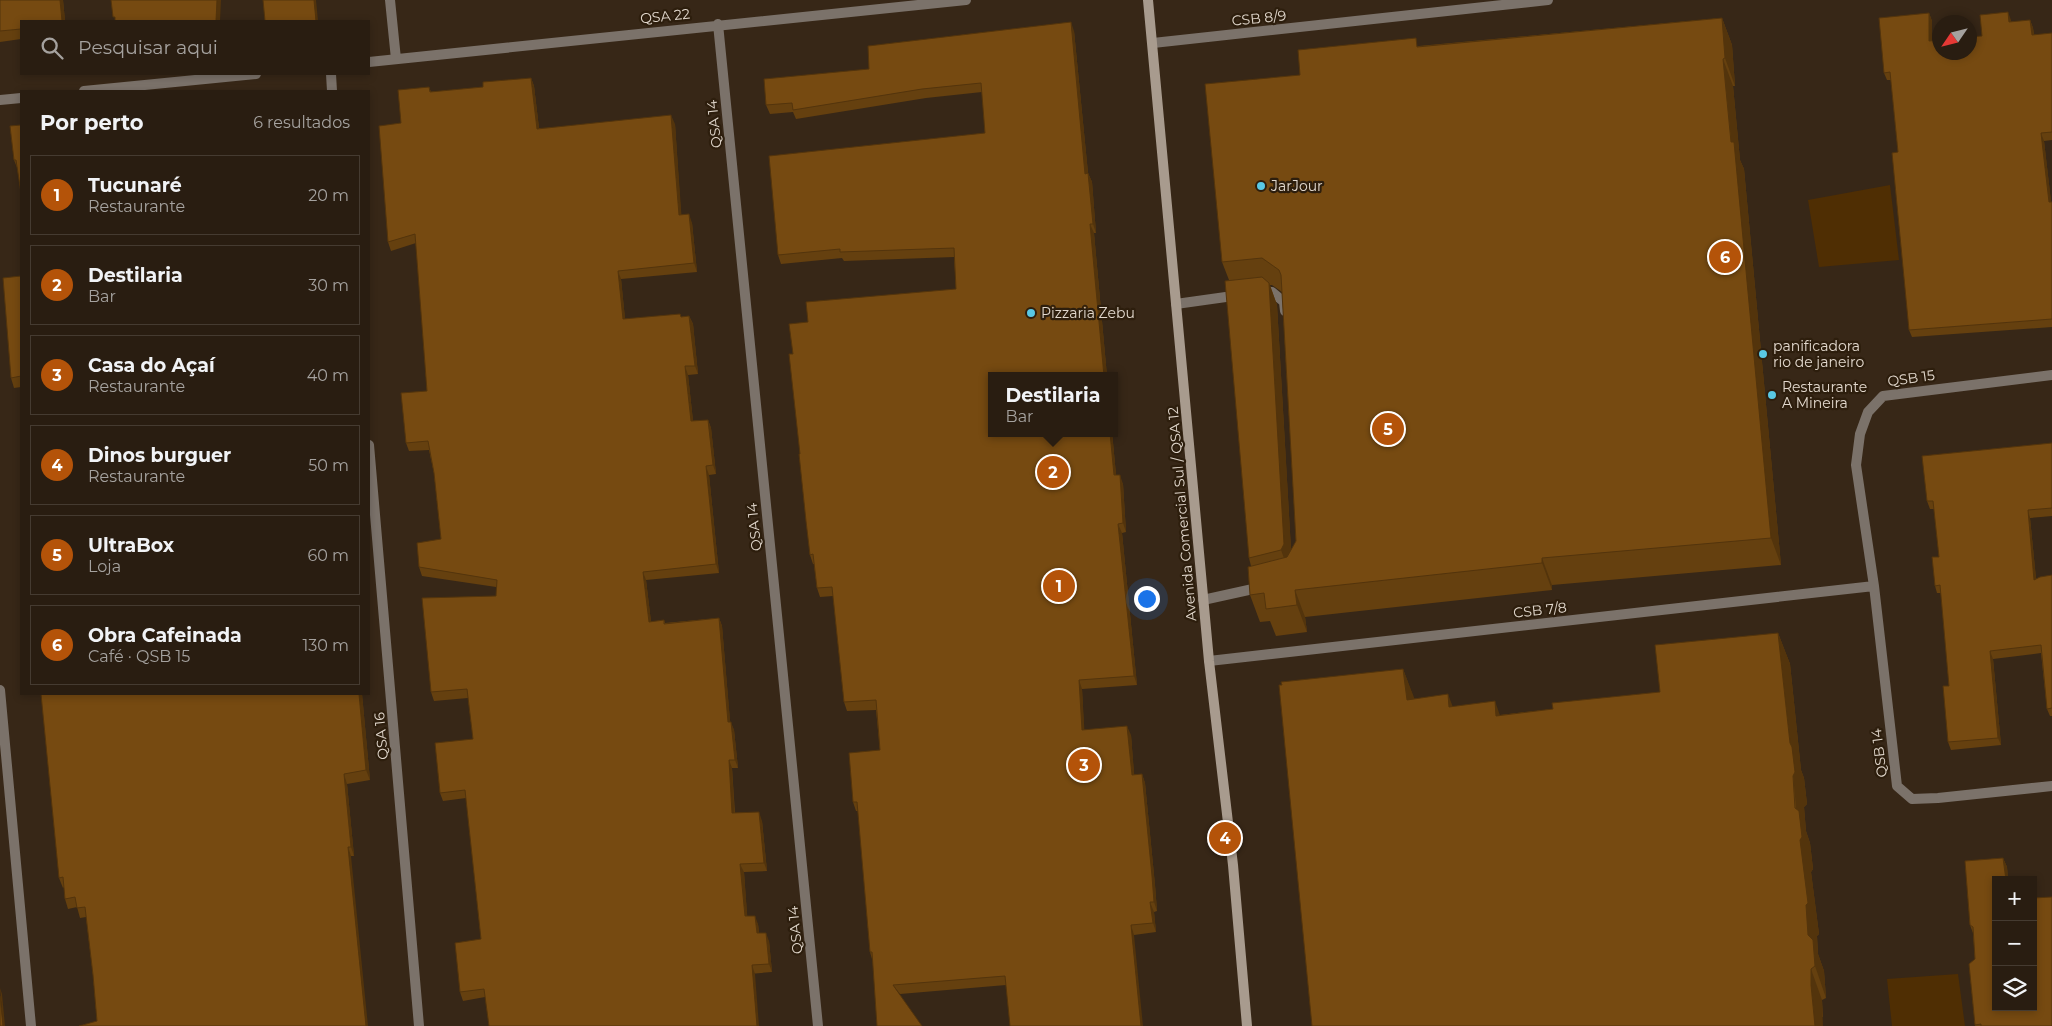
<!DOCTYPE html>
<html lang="pt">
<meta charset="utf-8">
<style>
:root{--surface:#291d11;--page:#352a1f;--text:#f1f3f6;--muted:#a5a29f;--line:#453b31;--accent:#b45309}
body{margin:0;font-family:Montserrat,sans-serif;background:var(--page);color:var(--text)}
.controls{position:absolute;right:15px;bottom:15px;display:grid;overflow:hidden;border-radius:0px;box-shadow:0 2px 8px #0003}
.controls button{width:45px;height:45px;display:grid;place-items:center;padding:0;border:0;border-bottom:1px solid var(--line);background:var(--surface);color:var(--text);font:25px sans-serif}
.compass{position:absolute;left:1932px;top:15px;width:45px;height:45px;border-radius:50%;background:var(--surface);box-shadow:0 2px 8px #0003;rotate:235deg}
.you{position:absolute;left:1146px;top:598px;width:18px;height:18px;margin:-12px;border:4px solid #fff;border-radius:50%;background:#1a73e8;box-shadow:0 0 0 8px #1a73e833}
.badge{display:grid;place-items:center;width:32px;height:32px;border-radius:50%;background:var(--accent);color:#fff;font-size:16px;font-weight:700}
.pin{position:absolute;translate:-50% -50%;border:2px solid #fff;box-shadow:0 1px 5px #0006}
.popup{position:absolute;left:988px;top:372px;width:130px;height:65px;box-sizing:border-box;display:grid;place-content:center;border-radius:0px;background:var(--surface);filter:drop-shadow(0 1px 4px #0005);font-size:16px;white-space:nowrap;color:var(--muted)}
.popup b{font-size:19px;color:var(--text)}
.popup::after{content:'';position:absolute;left:50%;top:100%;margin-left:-10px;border:10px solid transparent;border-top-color:var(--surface)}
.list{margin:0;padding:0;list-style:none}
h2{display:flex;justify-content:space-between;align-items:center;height:65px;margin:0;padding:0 20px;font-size:21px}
h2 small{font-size:16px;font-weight:400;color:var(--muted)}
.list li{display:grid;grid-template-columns:32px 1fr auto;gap:15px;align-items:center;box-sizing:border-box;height:80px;margin:0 10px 10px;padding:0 10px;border:1px solid var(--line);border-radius:0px}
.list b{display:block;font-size:19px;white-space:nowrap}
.list p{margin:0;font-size:16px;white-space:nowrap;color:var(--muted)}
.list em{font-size:16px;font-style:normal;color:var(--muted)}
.icon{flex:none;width:28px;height:28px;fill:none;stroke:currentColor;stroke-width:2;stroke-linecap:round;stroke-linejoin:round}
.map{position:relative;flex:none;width:2052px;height:1026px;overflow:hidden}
.search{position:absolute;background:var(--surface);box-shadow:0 2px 8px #0003;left:20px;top:20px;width:350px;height:55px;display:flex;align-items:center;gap:12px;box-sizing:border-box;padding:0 18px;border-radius:0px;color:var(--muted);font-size:19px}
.panel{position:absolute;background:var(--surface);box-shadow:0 2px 8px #0003;left:20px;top:90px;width:350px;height:605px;border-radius:0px}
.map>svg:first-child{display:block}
.green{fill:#4f2e03}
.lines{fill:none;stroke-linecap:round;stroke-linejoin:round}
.service{stroke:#7b726a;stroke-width:10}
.minor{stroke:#7b726a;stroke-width:10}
.secondary{stroke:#a89b8e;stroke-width:10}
.wall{fill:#65400f;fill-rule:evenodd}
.shaded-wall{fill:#53340c}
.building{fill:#764a11;stroke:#53340c}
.poi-dot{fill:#59c8e4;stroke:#2d1e0d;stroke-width:2}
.labels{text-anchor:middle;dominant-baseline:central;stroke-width:4.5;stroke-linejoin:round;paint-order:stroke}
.street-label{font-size:14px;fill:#e2d8cd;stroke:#2d1e0d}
.poi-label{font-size:14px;fill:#e2d8cd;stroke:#2d1e0d;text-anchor:start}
</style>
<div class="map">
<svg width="2052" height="1026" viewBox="0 0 2052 1026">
<rect width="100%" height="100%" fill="#372717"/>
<path class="green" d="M1890,185L1899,260L1819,267L1808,200Z
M1958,974L1965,1026H1892L1887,979Z"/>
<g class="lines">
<path class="service" d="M1261,293L1272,292L1284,302L1285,311
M1176,304L1240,295
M1203,600L1262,587"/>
<path class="minor" d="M390,0L396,59
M718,24L818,1026
M1153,43L1548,0
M369,62L966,0
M331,74L332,91
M84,91L256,74
M0,100L21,98
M2052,375L1883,396L1868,412L1860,434L1856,465L1874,586L1897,786L1912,799L1938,798L2052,786
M369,445L419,1026
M1209,661L1874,586
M0,690L31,1026"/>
<path class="secondary" d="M1148,0L1209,661L1233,865L1247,1026"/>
</g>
<path class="wall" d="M0,0H63L65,21H21V39L0,42Z
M1929,13L1932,21V41L1982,36L2011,20V22L2030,20L2033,28L2034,35L2052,33V140L2044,141L2051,202H2052V327L1912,337L1909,330L1898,152L1891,80H1887L1884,73Z
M1722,18L1732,45L1735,86H1733L1740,160L1744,169L1781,565L1552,585V590L1305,617L1307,632L1276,636L1270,621L1260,622L1250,595L1251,566L1249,558L1229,280L1222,262L1300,75L1419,46ZM1270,285H1272L1282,292L1296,541L1291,550L1277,305Z
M1074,31L1088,173L1092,182L1096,233H1094L1116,475L1123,484L1126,532L1122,533L1137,685L1082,689L1084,730L1131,735L1134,775L1142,774L1145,783L1155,885L1157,911L1154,912L1156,932L1134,935L1006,985L900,994L872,959L870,952L858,811H856L853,802L880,750L876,710L847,711L844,702L833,596L820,597L817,588L814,564H813L810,555L800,454L793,354L808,322L956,289L954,257L844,261L842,258L781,264L778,255L985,133L982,92L926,98L796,119L793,112L770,114L766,105L869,69Z
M531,78L534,86L539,128L675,124L681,215L692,223L697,272L621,279L625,319L680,314L681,317L689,316L693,324L698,374L688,375L693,421L708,420L711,428L716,474L709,475L719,573L646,580L651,622L664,620L665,623L719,618L722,626L730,722L734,730L738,768H732L735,813L762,821L767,871L744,872L747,916L758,924L759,933L769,941L772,972L485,997L463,1001L460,992L481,939L466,798L443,801L440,793L473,739L468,698L434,701L431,692L496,596V587L422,576L419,567L441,539L434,473L429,450L409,451L406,443L427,391L416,243L391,251L388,242L401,123L429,87L431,92L483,87Z
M10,126L18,170L14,160Z
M21,276V387L14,388L11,378Z
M2052,443V516L2030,518L2036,579L2052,575V716H2050L2047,709L2041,653L1993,659L2001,745L1951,750L1948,742L1949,686L1941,593H1937L1935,586L1939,557L1934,509H1930L1927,501Z
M1778,633L1790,664L1801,770L1804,778L1807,804L1804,807L1806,831L1810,843L1813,869L1811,872L1819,934L1817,936L1818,954L1824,971L1826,998L1822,1000L1823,1017L1312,1026L1403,669L1414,699L1500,715L1553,709L1660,692Z
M362,694L370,780L347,784L354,856H351L97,1021L93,975L86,917L80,918L77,907L68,909L65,899L64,887L63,888L59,878Z
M2003,858L2007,867L2008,880H1996V1007H2033V898L2052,897V1026H1975V1025L1969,964L1975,959L1973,933L1970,925L1965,861Z"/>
<path class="shaded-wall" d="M60,0H63L65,21H62Z
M217,0H221L220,21H216Z
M314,0H316L318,21H316Z
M2008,12L2011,20L2012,29L2009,22Z
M1929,13L1932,21V49L1929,41Z
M1722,18L1732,45L1735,86L1725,58Z
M2030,20L2033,28L2035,43L2032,35Z
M1071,22L1074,31L1089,183L1085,174Z
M1723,59L1733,86L1740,160L1744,169L1781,565L1771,538Z
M531,78L534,86L540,137L537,129Z
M671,115L675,124L682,223L679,215Z
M2041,133L2044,141L2052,209L2049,202Z
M1088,173L1092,182L1096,233L1093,224Z
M689,214L692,223L697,272L694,263Z
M1090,224L1094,233L1107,376H1104Z
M618,271L621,279L626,328L623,319Z
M1269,283L1277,305L1292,566L1289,572L1281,550Z
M689,316L693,324L698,374L695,366Z
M685,366L688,375L694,430L691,421Z
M708,420L711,428L716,474L713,465Z
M1110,433H1112L1117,484L1114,475Z
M706,466L709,475L719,573L716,564Z
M1120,475L1123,484L1126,532L1123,523Z
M2028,510L2030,518L2037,588L2034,580Z
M1118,524L1122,533L1137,685L1134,676Z
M1542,558L1552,585V590L1542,563Z
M643,572L646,580L652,630L649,622Z
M1295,590L1305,617L1307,632L1297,605Z
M719,618L722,626L731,731L728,722Z
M1778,633L1790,664L1801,770L1804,778L1807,804L1804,807L1806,831L1810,843L1813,869L1811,872L1819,934L1817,936L1818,954L1824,971L1826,998L1815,966L1808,935L1790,743Z
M1990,651L1993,659L2001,745L1998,738Z
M1403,669L1415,700H1407Z
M1079,680L1082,689L1085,740L1082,730Z
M359,694H362L370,780L366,770Z
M1448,694L1460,726L1449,707Z
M1495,701L1506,733L1496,716Z
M731,722L734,730L738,768L735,760Z
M1127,726L1131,735L1135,784L1132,775Z
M729,760L732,768L735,822L732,813Z
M344,774L347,784L354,856L351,847Z
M1142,774L1145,783L1155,885L1157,911L1154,902Z
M759,812L762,821L767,871L764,863Z
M348,847L351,856L368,1026H366Z
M2003,858L2007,867L2008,880H2006Z
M740,864L744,872L748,925L745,916Z
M1150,902L1154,912L1156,932L1153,923Z
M755,916L758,924L760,942L757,933Z
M1131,925L1134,935L1143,1026H1141Z
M766,933L769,941L772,972L769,964Z
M752,965L755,974L759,1026H757Z
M1811,969L1822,1000L1823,1026H1815L1811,985Z
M0,988L2,994L5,1026H3Z"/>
<path class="building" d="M0,0H60L62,21H21V29L0,31Z
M111,0H217L216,21H115V17H113Z
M263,0H314L316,21H265Z
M2008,12L2009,22L2030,20L2032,35L2052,33V132L2041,133L2049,202H2052V319L1909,330L1892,153L1898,152L1890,72L1884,73L1879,18L1929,13V41L1940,40V52H1970V37L1982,36L1980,15Z
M1722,18L1725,58L1723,59L1731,142H1734L1771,538L1542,558V563L1295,590L1297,605L1266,609L1264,593L1250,595L1248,567L1287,557L1296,541L1281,275L1279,270L1262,258L1222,262L1205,84L1300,75L1298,50L1416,38L1417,47Z
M1071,22L1085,174L1088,173L1093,224H1090L1104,376H992V433H1110L1114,475H1120L1123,523L1118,524L1134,676L1079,680L1082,730L1127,726L1132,775L1142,774L1152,876L1154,902H1150L1153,923L1131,925L1141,1026H1010L1005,976L893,985L922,1026H877L872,952H870L857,802H853L849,753L880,750L876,700L844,702L832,587L817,588L813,554L810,555L806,521L799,454H800L789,354H793L789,324L808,322L806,302L956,289L954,248L840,252V249L778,255L769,156L985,133L981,83L922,89L793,110L792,103L766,105L764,79L869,69L868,46Z
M531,78L537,129L671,115L679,215L689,214L694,263L618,271L623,319L680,314L681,317L689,316L695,366H685L691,421L708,420L713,465L706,466L716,564L643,572L649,622L664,620V624L719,618L728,722H731L735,760H729L732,813L759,812L764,863L740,864L745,916H755L757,933H766L769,964L752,965L757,1026H489L484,989L460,992L455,943L481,939L465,790L440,793L435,743L473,739L467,689L431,692L422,598L496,596L497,580L419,567L417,543L441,539L434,473L428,441L406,443L401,393L427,391L415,234L388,242L379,126L401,123L398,90L429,87L430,92L483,87V82Z
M21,125V193L16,160H14L10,126Z
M21,276V376L11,378L3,278Z
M1262,277L1269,283L1284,544L1281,550L1249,558L1225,281Z
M2052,443V508L2028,510L2034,580L2040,577L2052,575V708L2047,709L2041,645L1990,651L1998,738L1948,742L1943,686H1949L1940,585L1935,586L1932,557H1939L1933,501H1927L1922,456Z
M1778,633L1790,743L1792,747L1795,772L1793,776L1795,808L1799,811L1802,837L1800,840L1808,903L1806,905L1808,935L1813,940L1815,966L1811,969V985L1815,1026H1312L1279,685H1282L1281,682L1403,669L1407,700L1448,694L1449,707L1495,701L1496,716L1553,709L1552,703L1660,692L1655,645Z
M41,694H359L366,770L344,774L351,847H348L366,1026H79L97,1021L93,975L85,907L77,908L75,897L65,899L63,877L59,878Z
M2003,858L2006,880H1996V1007H2033V898L2052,897V1026H1981V1024L1975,1025L1969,964L1975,959L1973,927L1970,925L1965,861Z
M0,996L3,1026H0Z"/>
<g class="poi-dot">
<circle cx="1261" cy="186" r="5"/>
<circle cx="1031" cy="313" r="5"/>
<circle cx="1763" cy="354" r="5"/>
<circle cx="1772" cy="395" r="5"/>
</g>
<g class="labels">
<g class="street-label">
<text transform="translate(665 16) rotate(-6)">QSA 22</text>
<text transform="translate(1259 18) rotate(-6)">CSB 8/9</text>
<text transform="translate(714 124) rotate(-96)">QSA 14</text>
<text transform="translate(1911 378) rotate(-8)">QSB 15</text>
<text transform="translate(1182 514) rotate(-95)">Avenida Comercial Sul / QSA 12</text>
<text transform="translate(754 527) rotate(-96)">QSA 14</text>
<text transform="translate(1540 610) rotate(-6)">CSB 7/8</text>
<text transform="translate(381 736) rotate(-95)">QSA 16</text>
<text transform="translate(1879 753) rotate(-97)">QSB 14</text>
<text transform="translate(795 930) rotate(-96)">QSA 14</text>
</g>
<g class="poi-label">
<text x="1271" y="186">JarJour</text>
<text x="1041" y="313">Pizzaria Zebu</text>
<text x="1773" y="346">panificadora<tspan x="1773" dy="16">rio de janeiro</tspan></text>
<text x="1782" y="387">Restaurante<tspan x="1782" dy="16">A Mineira</tspan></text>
</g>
</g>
</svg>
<div class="controls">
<button>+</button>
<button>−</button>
<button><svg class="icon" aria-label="layers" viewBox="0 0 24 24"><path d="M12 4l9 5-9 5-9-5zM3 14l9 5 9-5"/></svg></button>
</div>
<svg class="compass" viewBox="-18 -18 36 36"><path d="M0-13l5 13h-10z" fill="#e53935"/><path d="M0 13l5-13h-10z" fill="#a5a29f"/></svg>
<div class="you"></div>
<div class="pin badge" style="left:1059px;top:586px">1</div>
<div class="pin badge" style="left:1053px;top:472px">2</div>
<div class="popup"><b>Destilaria</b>Bar</div>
<div class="pin badge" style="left:1084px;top:765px">3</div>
<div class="pin badge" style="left:1225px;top:838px">4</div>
<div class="pin badge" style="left:1388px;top:429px">5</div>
<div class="pin badge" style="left:1725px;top:257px">6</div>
<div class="search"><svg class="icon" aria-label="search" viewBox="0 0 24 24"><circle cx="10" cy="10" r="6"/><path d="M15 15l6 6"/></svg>Pesquisar aqui</div>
<section class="panel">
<h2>Por perto<small>6 resultados</small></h2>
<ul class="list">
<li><span class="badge">1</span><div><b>Tucunaré</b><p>Restaurante</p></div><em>20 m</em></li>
<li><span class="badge">2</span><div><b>Destilaria</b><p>Bar</p></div><em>30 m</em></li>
<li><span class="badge">3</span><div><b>Casa do Açaí</b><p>Restaurante</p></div><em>40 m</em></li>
<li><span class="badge">4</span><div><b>Dinos burguer</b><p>Restaurante</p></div><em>50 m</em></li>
<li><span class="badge">5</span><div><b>UltraBox</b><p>Loja</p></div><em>60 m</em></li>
<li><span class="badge">6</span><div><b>Obra Cafeinada</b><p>Café · QSB 15</p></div><em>130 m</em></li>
</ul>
</section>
</div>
